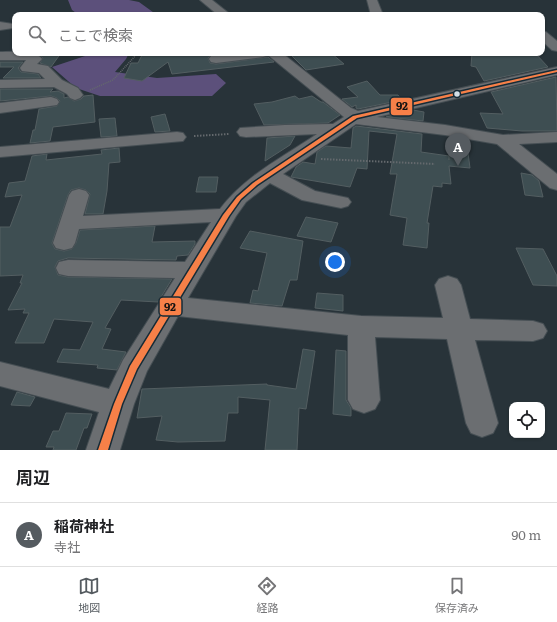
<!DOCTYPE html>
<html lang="ja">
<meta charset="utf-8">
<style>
:root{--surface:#fff;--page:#f2f2f2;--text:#202124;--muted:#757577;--line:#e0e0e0;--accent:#555b60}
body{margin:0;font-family:Literata,"Noto Sans JP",serif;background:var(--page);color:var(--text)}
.controls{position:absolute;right:12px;bottom:12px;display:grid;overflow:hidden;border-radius:8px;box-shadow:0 1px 3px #0004}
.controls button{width:36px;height:36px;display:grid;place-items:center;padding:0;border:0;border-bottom:1px solid var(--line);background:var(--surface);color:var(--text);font:20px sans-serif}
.you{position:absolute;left:335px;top:262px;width:14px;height:14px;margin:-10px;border:3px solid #fff;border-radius:50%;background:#1a73e8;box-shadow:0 0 0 6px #1a73e833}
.badge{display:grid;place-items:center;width:26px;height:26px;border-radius:50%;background:var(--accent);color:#fff;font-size:13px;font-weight:700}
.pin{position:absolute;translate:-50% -33px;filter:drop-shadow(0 1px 2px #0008)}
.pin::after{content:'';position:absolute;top:21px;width:14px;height:12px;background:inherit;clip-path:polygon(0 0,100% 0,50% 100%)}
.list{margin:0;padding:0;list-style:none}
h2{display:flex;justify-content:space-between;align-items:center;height:52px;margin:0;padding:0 16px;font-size:17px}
h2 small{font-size:13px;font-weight:400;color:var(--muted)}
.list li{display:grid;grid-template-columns:26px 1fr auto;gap:12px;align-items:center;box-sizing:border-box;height:64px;padding:0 16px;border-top:1px solid var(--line)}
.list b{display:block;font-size:15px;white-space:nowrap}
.list p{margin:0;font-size:13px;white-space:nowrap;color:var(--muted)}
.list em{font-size:13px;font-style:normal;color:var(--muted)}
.icon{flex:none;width:22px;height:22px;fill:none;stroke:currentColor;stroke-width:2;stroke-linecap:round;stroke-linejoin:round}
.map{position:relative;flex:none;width:557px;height:450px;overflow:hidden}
.search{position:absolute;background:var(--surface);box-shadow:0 1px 3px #0004;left:12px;right:12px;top:12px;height:44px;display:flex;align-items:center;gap:10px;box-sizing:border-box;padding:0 14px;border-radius:8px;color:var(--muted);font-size:15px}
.sheet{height:116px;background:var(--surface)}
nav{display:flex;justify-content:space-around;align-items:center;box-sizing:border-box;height:56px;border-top:1px solid var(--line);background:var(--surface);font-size:11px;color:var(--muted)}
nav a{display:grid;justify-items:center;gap:2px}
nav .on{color:var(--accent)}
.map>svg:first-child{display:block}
.forest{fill:#5c507b}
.building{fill:#3e4e52;stroke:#535e61}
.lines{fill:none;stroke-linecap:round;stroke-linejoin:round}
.minor-casing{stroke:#454e53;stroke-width:2}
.path-far1{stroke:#64696d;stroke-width:1.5;stroke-dasharray:1 1;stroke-linecap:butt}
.path{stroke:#64696d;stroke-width:2;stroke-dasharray:1.5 1.5;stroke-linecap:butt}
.minor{fill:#6b6e71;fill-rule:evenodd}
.bus-1-casing{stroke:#162b37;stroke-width:3}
.bus-1{fill:#f78048;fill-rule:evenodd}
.bus-dot{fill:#d2dee6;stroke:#162b37;stroke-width:1.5}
.line-badge{stroke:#162b37;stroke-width:1.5}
.pale-badge-label{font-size:11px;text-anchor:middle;font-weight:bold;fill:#111}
</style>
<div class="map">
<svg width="557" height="450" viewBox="0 0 557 450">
<rect width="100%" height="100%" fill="#283339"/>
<path class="forest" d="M68,0H129L139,2L157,15H79L72,10Z
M94,53H129L126,59L115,72L157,78L216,74L226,83L212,96H100L76,88L52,67Z"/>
<path class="building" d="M36,53H61L51,67L40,63L43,58Z
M143,53H221L211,55L208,58L210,63L216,64L268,57L274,62L172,74L168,62L142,81L124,78L131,63H138Z
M289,53H331L344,64L306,70Z
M472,53H535L548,67L484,81L476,67L471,66Z
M0,62H23L18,68L21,72L38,74L41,78H3L14,67H0Z
M556,77L557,131H522L487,128L480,113L503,114L491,92Z
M367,81L380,95H398L402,100L358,109L356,108V105L352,107L342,99L358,97L347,87Z
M0,89H53L50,92L58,91L64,94V98L68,97L74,101L81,99L84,96L93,95L95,122L53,127L50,141L30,143L33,130H35L39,109L57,106L60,101L57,98L51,96L0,101Z
M295,96L299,99L312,96L321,102H323L340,115L328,123L264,125L254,104L272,102Z
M413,110L424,112L423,121L386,117Z
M165,114L170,131L155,132L151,117Z
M115,118L117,136L101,137L99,119Z
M356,126L422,134L421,152L449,156V160V151L468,153L470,168L449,166L451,184L442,183V187L433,186L427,223H429L427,248L403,245L407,218L390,215L397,174H390L397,134L369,131L367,169L357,168L350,187L291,177L296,167L303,162L315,164L317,152L326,146L351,148L353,128Z
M295,136L290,145L265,161L267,138Z
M119,148L120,162L109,163L107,191L103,214H85L90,194L86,190L79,188L71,190L68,195L52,243L55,249L64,251L72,249L76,243L80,230L155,226L152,242L195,241V244L188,255L177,256L176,260L68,258L58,261L55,267L58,275L68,277L172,279L158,302L121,300L105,328L111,329L102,349L126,352L117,370L97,368L98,365L57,362L63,349L80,350L93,322L54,319L44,343H15L29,313H23L25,309L8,310L22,283H20L23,275L0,276V227H10L22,195L5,197L9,183L25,181L32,156L47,154L46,160L102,154L101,150Z
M521,173L532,175L539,181L543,197L525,195Z
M199,177H218L216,192H196Z
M306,217L338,223L331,242L297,236Z
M250,231L303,241L297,280H290L282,306L250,303L253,290L258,291L267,253L240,248Z
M516,248L543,249L557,276V286L533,285Z
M317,293L343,295V311L315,308Z
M303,349L315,351L306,409L299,408L297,450H265L270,400L238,397V413H228L225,441L178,442L156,440L162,416L137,418L142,389L267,384V385L296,389Z
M336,350L346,351V400L351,408V416L333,414Z
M17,392L35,397L30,406L11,405Z
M66,413L92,414L87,428H84L76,450H53L54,447H46L53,431H59Z"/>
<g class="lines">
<defs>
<path id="minor" d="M200,0H212L231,15H218Z
M367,0H377L383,15H371Z
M0,22L13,24L15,26L13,28L0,30Z
M542,31L546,32L557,41V51L552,50L542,41Z
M0,52C10,52 36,50 42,59L37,64L48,66L62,80L78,88L83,95L80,98L75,100L70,98L67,94L54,87L0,88V80L45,79L39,73L22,71L20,68L26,60H0Z
M232,53H282L351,108L358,111L557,67V75L377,117L445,125L503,135L557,132V142L519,144L557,174V190L550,188L497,144L445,135L356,124L283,174L315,191L348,198L351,202L348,206L341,208L302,200L270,183L246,202L236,216L188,298L361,316L443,318L435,285L439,279L448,276L457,279L461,285L470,319L533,321L543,324L547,331L543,338L533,341L475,340L498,423L493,433L482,437L471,433L466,423L447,339L375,337L380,400L375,409L364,413L353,409L348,400V335L178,316L147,371L134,404L120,450H86L99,412L0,386V362L109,389L123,360L175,278L68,276L59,274L56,268L59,262L68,260L185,262L211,222L79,229L75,243L72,248L64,250L56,248L53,243L69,195L72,191L79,189L86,191L89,195L83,216L220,209C245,176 283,157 317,134L246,137L240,136L237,132L240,128L285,125L333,124L344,117L268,55L263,57L216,63L211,62L209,59L211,56Z
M51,97L57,99L59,102L57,105L0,113V103Z
M177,132L183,133L186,137L183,141L0,157V147Z"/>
</defs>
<use href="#minor" class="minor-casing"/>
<path class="path-far1" d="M90,90L113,80L138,53"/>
<path class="path" d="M194,136L229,134
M321,159L435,164"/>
<use href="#minor" class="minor"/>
<defs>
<path id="bus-1" d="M557,70V72L357,118L257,185L241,199L229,216L137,369L122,404L108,450H98L114,404L130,366L223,215L237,197L253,183L353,116Z"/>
</defs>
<use href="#bus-1" class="bus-1-casing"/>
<use href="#bus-1" class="bus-1"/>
</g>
<circle class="bus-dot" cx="457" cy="94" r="3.5"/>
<g class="line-badge">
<rect x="390" y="97" width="23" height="19" rx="4" fill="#f78048"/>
<rect x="159" y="297" width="23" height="19" rx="4" fill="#f78048"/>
</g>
<g class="pale-badge-label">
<text x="402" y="110">92</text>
<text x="170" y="311">92</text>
</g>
</svg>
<div class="controls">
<button><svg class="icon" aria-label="locate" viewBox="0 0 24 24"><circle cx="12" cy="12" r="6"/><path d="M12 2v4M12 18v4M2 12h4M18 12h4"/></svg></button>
</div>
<div class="you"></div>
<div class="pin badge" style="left:458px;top:166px">A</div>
<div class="search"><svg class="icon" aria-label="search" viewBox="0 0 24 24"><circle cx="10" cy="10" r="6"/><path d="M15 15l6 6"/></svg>ここで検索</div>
</div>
<section class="sheet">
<h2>周辺<small></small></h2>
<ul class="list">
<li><span class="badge">A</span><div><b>稲荷神社</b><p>寺社</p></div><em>90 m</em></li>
</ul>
</section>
<nav>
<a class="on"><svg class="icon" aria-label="map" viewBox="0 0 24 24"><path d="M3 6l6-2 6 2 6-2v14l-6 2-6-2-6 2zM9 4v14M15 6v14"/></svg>地図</a>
<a><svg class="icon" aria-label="directions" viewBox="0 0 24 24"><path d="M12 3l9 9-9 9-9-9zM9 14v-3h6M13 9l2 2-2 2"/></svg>経路</a>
<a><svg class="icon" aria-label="saved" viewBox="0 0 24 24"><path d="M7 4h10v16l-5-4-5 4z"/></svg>保存済み</a>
</nav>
